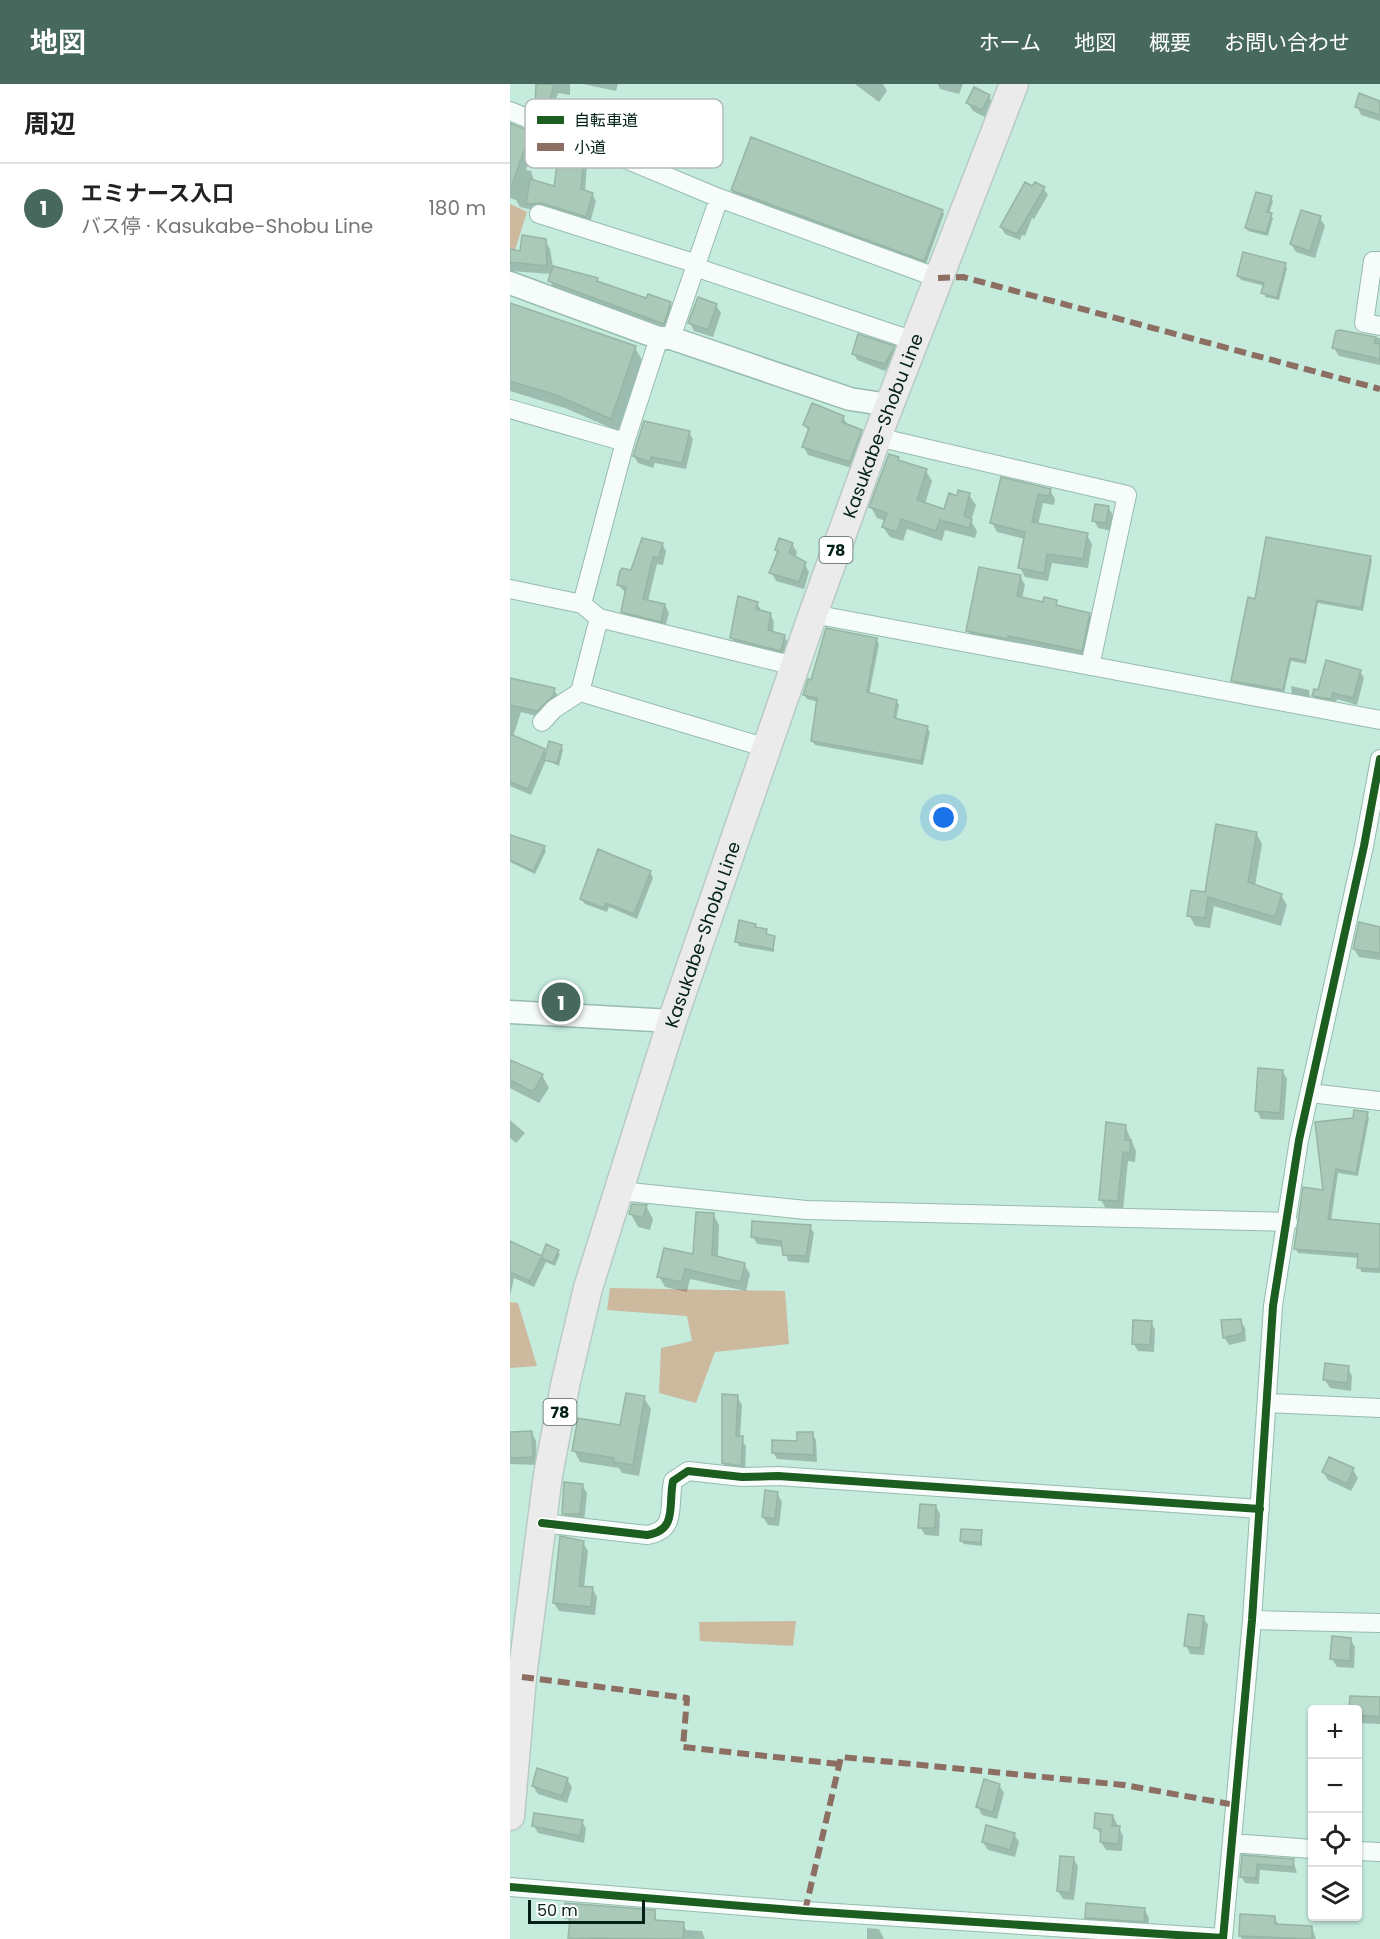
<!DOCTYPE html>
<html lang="ja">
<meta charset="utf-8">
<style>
:root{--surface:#fff;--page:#f6f6f6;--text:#222;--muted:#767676;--line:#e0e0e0;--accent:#47685c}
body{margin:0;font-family:Poppins,"Noto Sans JP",sans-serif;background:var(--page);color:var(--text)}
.controls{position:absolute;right:18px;bottom:18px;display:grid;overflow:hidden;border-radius:6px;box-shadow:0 2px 4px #0004}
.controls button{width:54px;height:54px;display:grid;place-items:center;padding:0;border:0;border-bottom:2px solid var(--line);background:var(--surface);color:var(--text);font:30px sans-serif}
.scale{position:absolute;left:18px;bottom:15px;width:117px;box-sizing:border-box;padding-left:6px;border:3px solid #032117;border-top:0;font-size:16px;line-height:21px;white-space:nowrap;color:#032117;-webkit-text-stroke:4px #fff;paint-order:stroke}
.you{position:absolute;left:434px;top:734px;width:21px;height:21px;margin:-15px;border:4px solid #fff;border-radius:50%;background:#1a73e8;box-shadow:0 0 0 9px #1a73e833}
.badge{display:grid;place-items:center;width:39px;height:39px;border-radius:50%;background:var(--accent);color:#fff;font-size:20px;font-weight:700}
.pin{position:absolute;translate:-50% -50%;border:3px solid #fff;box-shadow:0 2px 6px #0006}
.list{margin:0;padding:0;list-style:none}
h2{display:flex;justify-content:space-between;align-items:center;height:78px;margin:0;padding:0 24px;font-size:26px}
h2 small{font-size:20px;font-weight:400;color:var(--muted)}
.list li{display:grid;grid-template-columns:39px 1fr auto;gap:18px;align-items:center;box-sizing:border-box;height:90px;padding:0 24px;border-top:2px solid var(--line)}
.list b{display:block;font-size:22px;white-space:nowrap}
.list p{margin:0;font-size:20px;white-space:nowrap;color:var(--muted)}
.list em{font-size:20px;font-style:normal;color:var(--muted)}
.icon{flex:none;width:33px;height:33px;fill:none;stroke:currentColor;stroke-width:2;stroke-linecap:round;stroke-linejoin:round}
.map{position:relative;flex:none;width:870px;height:1855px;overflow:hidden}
header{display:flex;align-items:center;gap:36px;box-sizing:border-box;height:84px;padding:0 30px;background:var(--accent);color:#fff}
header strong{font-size:28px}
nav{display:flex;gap:33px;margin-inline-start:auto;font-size:21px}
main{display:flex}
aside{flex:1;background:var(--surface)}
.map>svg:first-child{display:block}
.forest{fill:#cdb99e}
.shadow{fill:#0003}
.building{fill:#abc9b8;stroke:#97b5a4;stroke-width:1.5}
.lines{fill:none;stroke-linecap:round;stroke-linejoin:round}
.minor-casing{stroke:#97bbae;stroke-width:20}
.tertiary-casing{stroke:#97bbae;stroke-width:25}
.primary-casing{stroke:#b7cbc4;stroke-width:31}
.minor{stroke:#f6fcfa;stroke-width:18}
.tertiary{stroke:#f6fcfa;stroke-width:22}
.primary{stroke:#ecebec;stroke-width:28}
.quiet{stroke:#8d6e63;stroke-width:6;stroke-dasharray:12 6;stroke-linecap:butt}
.cycleway-casing{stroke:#fff;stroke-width:11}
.cycleway{stroke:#1b5e20;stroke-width:8}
.labels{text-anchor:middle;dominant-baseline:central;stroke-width:4.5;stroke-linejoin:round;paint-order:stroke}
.shield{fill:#fff;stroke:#4f645d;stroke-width:1.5}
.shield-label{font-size:16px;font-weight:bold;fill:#032117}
.street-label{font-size:18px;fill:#032117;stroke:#fff}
.key{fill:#fff;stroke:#b3bcb9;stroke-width:1.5}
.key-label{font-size:16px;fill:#032117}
</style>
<header>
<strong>地図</strong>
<nav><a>ホーム</a><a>地図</a><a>概要</a><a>お問い合わせ</a></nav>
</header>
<main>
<aside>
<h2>周辺<small></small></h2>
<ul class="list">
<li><span class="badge">1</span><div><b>エミナース入口</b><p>バス停 · Kasukabe-Shobu Line</p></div><em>180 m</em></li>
</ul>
</aside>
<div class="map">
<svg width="870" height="1855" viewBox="0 0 870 1855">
<rect width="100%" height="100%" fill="#c4ebdc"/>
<path class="forest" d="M0,120L17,128L0,182Z
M100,1204L275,1207L279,1260L205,1268L186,1319L149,1309L151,1264L182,1257L177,1232L97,1226Z
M0,1218L8,1219L27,1282L0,1284Z
M286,1537L283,1562L190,1557L189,1538Z"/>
<path class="shadow" d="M26,0H60V11L48,9L40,37L31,33L26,25Z
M73,0H108L106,7Z
M345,0H373L377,7L369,18Z
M428,0H453L449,10L430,5Z
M479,12L483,20L477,34L463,27L458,19Z
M870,18V37L851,31L847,22Z
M0,51L30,53L33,60L32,65L24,63L16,86L21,87L24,97L45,104L66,68L73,74L77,80L75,108L82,110L86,117L80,139L10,123L6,116L0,114Z
M526,100L534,105L538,111L524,135L522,134L515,152L512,151L510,156L495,150L491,143Z
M222,106L432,127L434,130L416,180L224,110Z
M761,114L763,117L759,130L763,134L758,152L738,147L736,144Z
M810,134L815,142L805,174L786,168L781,160Z
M35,156L40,165L43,183L87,195L89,199L137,216L160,219L164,225L155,245L135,238L133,235L43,203L40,197L42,190L0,187V166L11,169Z
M775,181L777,184L769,216L755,213V202L731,196L728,192Z
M0,221L125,264L132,276L108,347L55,324L0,307Z
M206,221L211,229L203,253L184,247L180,239Z
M830,247L870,254V281L829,272L824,264Z
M383,264L387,270L375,287L347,276L344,269Z
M333,333L338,342L351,347L356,355L345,385L298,371L294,363L299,348L295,341Z
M179,349L183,355L176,385L145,379L143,384L128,379L124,372Z
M388,374L391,379L416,387L422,397L415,420L435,427L448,414L459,411L466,421L461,437L467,447L465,454L435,446L432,457L397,445L393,457L380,453L373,443L376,437L367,434L361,423Z
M492,395L540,406L545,415L544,421L533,419L528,441L577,451L582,460L578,484L542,479L538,497L515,493L510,483L515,455L487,448L482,439Z
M598,423L603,431L601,447L588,444L584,436Z
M152,460L156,467L153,481L147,480L138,517L155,521L159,529L155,544L117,535L113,528L116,509L108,501Z
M282,460L287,468L285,474L294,479L299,488L294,505L266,497L261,488L269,470L266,466Z
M860,473L862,476L853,527L808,519L796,580L781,577L774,609L725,600L723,597L746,517Z
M510,492L515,501L512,515L534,520L546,518L549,524L579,530L584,538L576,574L462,555L458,547Z
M247,519L252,528L260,530L264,538L263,549L274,552L279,560L275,574L227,562L222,554Z
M366,555L369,560L359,611L386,617L389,621L386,636L417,644L420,648L413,681L305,661L302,656L308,618L297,615L294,611L302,598Z
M850,587L854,594L847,621L827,615L825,622L808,619L804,612Z
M0,596L44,606L48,612L46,618L30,633L11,628L3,653L34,666L37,671L51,662L53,666L49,682L36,676L21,711L0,702Z
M781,602L799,606L800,614L782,611Z
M746,749L752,760L745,802L771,811L777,821L771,842L704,822L700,844L685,842L679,831Z
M0,753L12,759L14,755L34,763L36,767L25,790L0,778Z
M140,788L143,794L127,835L99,823L97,828L75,820L71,815Z
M245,841L247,845L256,846L257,852L264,853V868L229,862L227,858Z
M870,844V876L849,873L844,865Z
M0,977L32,991L39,1004L29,1019L0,1004Z
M772,987L777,995L774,1036L751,1035L747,1027Z
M857,1029L859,1034L848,1092L828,1089L821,1137L870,1141V1189L851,1188L849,1174L788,1169L786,1165L815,1108L844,1035Z
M0,1036L15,1049L6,1059L0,1054Z
M615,1042L626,1067L625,1078L618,1077L613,1126L596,1125L591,1116Z
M136,1122L143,1135L140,1146L128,1143L121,1130Z
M203,1130L209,1141L208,1173L234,1180L240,1190L236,1207L180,1195L177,1208L155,1203L149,1192L185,1172Z
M300,1143L304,1149L299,1179L278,1177L274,1163L247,1160L243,1153Z
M37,1162L50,1170L45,1182L36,1178L24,1203L4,1194L0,1212V1163L32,1175Z
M730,1236L735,1244L736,1257L719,1261L714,1253Z
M641,1238L645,1246L644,1268L628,1267L623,1259Z
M838,1284L842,1292L841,1307L820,1304L815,1296Z
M214,1312L227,1313L232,1321L230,1354L236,1362L235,1389L218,1387L213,1379Z
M134,1314L141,1325L129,1392L112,1389L109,1384L70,1378L64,1366L111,1343Z
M0,1349H22L26,1357L27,1381L0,1380Z
M302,1349L306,1356L307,1378L267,1375L263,1368L289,1359Z
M843,1386L848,1394L841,1407L818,1396L813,1388Z
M72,1401L77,1409L74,1438H58L54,1430Z
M267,1409L272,1418L269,1442L258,1441L253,1433Z
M426,1422L430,1430L429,1452L415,1451L410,1443Z
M471,1447L472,1462L454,1460L451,1457Z
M73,1459L78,1467L74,1504H82L87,1513L85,1531L49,1527L44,1519Z
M693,1533L698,1541L694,1571L680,1570L676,1561Z
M840,1555L845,1563L844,1584L827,1583L822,1575Z
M870,1615V1640L848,1639V1626Z
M57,1695L62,1703L57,1719L28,1710L23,1702Z
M489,1701L494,1709L487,1735L472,1731L468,1723Z
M603,1732L613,1752L612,1767L596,1766L591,1758L592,1752L586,1744Z
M72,1738L76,1744L74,1759L28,1749L24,1742Z
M504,1750L509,1758L505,1773L478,1766L473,1758Z
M733,1773L783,1776L787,1789L750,1786L749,1800L735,1799L731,1792Z
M563,1774L568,1782L564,1816L553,1815L548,1807Z
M634,1825L639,1834L638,1845L581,1842L576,1833Z
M144,1827L147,1837L173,1839L176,1846L192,1847L195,1855L59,1854L60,1839L57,1834Z
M764,1834L769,1841L802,1843L806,1855H732L730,1851Z
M357,1844L369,1845L374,1855H357Z"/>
<path class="building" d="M26,0H44L36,30L25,25Z
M464,3L480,11L472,26L456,19Z
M849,9L870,17V31L845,23Z
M0,39L31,52L29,59L17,58L2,101L0,100Z
M241,53L433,126L414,177L221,106Z
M50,60L67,67L66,71L74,72L71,105L83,109L76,133L32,119L16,120L20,95L44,102Z
M515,98L522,102L525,98L535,103L507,150L490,143Z
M746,108L762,112L757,128L762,129L756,149L735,144Z
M791,126L811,132L800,167L780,160Z
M12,151L36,155L37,182L0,178V165L10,167Z
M733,168L776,179L767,214L751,209L754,199L727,192Z
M43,182L88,194L87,197L136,214L138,210L161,218L154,240L38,197Z
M188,213L207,220L198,246L178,239Z
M0,219L126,262L101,335L46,311L0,297Z
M830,246L866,253L864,259L870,260V275L822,264L826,247Z
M348,250L385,262L375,280L342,270Z
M302,319L334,332L332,338L352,346L340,378L292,363L299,344L293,341Z
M134,337L180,347L172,379L141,373L140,378L123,372Z
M379,370L389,373L388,376L417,385L407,416L434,425L439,409L447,412L448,406L460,409L454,432L462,435L459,444L430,436L426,447L391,435L387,448L372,443L377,429L359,423Z
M491,393L541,405L539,412L528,410L522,438L578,449L573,475L537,470L534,489L508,484L515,448L480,439Z
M585,420L599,422L596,439L582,437Z
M756,453L861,472L851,524L807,516L795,577L780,574L773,606L721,597L738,513L745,515Z
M132,454L153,459L149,474L143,473L133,515L155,520L151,538L111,528L116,503L107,501L110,487L112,484L121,486Z
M269,454L283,459L279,469L296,478L289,498L259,489L268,467L265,466Z
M469,483L511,491L507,512L533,518L534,513L547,516L546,521L580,529L572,567L498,552V555L456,547Z
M228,512L248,518L246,525L261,529L258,546L275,551L271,567L220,554Z
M316,544L367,554L357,608L387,616L384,634L418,642L411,677L301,657L307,614L293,611L298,595L301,596Z
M816,576L851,586L843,614L823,609L821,615L802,612L804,605L808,606Z
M0,594L45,604L43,612L27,627L0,621Z
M0,650L35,665L18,705L0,698Z
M39,657L52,661L47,679L34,676Z
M706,740L747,748L738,798L772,810L765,833L698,813L695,834L677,832L681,806L695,808Z
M0,751L35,762L23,787L0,776Z
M88,765L141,787L124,830L96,819L94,824L70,815Z
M229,836L246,840L245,843L257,845L256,850L265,852L263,865L225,858Z
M849,838L870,843V869L843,865Z
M0,976L33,990L25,1005L21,1007L0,996Z
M748,984L773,986L770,1029L745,1027Z
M844,1026L858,1028L846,1089L826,1085L818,1135L870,1140V1185L847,1184L848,1170L784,1165L793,1103L813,1106L805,1038L843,1034Z
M596,1038L616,1041L615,1056H621L620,1069L613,1068L608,1117L589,1116Z
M122,1120L137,1121L133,1134L119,1130Z
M186,1128L204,1129L202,1171L235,1179L231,1198L175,1185L172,1198L147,1193L154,1164L183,1170Z
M242,1137L301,1141L296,1172L273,1171L271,1157L241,1153Z
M0,1157L32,1172L20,1197L0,1188Z
M36,1160L49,1166L43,1179L31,1174Z
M731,1235L733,1249L713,1254L711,1236Z
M623,1236L642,1237L640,1261L622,1260Z
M815,1279L839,1282L837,1299L813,1296Z
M116,1309L135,1312L123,1381L104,1378V1374L62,1367L68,1334L110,1341Z
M212,1310L228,1311L226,1352H233L231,1382L212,1379Z
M22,1347L23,1373L0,1374V1348Z
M287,1348H303L304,1371L262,1369V1356L287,1357Z
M819,1373L844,1384L837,1400L812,1388Z
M54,1398L73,1400L70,1430H52Z
M255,1406L268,1408L265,1435L252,1433Z
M410,1420L426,1421L425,1444H408Z
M451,1445L472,1446L471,1459L450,1457Z
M50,1452L74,1457L69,1502L83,1503L81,1523L43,1519Z
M678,1530L694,1532L690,1564L674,1562Z
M822,1552L841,1554L840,1577L820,1575Z
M840,1612L870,1613V1633L848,1631V1626H839Z
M27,1684L58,1694L52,1712L22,1702Z
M474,1695L490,1700L483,1728L466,1723Z
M24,1729L73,1736L70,1752L22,1742Z
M585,1729L603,1731L602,1742H610L608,1760L590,1758L591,1745L584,1744Z
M476,1741L505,1749L500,1766L472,1758Z
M732,1771L784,1775L783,1783L747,1780L746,1794L730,1793Z
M550,1772L564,1773L560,1809L547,1807Z
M55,1819L145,1826V1836L174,1838L173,1855L58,1854L60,1834H55Z
M576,1819L635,1824L634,1838L575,1834Z
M730,1830L765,1832V1840L802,1842V1855L729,1852Z"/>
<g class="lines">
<defs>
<path id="minor" d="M0,27L209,114L428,194
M29,130L187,180
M870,177H863L854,239L870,242
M185,183L404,257
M161,254L209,114
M0,325L115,358L149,254
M367,353L617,411L580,582
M0,505L72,520L89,534L285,582
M72,520L115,358
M303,530L870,636
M70,608L89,534
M32,638L44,625L70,608L257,664
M800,1009L870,1017
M110,1107L296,1126L778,1138
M757,1319L870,1324
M32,1439L137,1451C168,1446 158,1422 163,1397L178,1387L232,1393L268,1392L750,1425
M742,1536L870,1539
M722,1759L802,1765
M848,1767L870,1768
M0,1803L295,1827L713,1854
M713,1855L742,1536L763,1222L789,1056L854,762L870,675"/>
<path id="tertiary" d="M0,199L149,254H161L340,315L379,321
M0,928L162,937"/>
<g id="primary">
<path id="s1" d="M0,1732L12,1593L38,1391L56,1297L78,1204L162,937L303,530L367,353L504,0"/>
</g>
</defs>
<use href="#minor" class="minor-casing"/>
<use href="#tertiary" class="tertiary-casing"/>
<use href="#primary" class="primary-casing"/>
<use href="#minor" class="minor"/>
<use href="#tertiary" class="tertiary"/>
<use href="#primary" class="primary"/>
<path class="quiet" d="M428,194L453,193L870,305
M12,1593L177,1614L173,1663L329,1680
M295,1827L331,1673L614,1701L725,1721"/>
<defs>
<path id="cycleway" d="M32,1439L137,1451C168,1446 158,1422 163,1397L178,1387L232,1393L268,1392L750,1425
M0,1803L295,1827L713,1854
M713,1855L742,1536L763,1222L789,1056L854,762L870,675"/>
</defs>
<use href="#cycleway" class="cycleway-casing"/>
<use href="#cycleway" class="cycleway"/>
</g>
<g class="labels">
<g class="shield">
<rect x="309.5" y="453" width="33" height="26" rx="4.5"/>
<rect x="33.5" y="1315" width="33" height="26" rx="4.5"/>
</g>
<g class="shield-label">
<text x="326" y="466">78</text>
<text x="50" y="1328">78</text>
</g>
<g class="street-label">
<text stroke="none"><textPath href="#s1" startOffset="1446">Kasukabe-Shobu Line</textPath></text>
<text stroke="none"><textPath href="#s1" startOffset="906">Kasukabe-Shobu Line</textPath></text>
</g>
</g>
<rect x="15" y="15" width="198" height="69" rx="9" class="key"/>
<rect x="27" y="32" width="27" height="8" fill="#1b5e20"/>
<rect x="27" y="59" width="27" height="8" fill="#8d6e63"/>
<g class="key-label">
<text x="64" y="42">自転車道</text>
<text x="64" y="69">小道</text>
</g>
</svg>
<div class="controls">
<button>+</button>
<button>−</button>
<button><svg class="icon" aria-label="locate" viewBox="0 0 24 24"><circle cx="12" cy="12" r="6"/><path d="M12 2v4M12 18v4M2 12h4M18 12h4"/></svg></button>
<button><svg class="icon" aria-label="layers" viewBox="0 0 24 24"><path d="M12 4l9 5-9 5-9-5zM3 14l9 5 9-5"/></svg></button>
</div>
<div class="scale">50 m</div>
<div class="you"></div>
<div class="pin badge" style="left:51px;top:918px">1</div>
</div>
</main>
